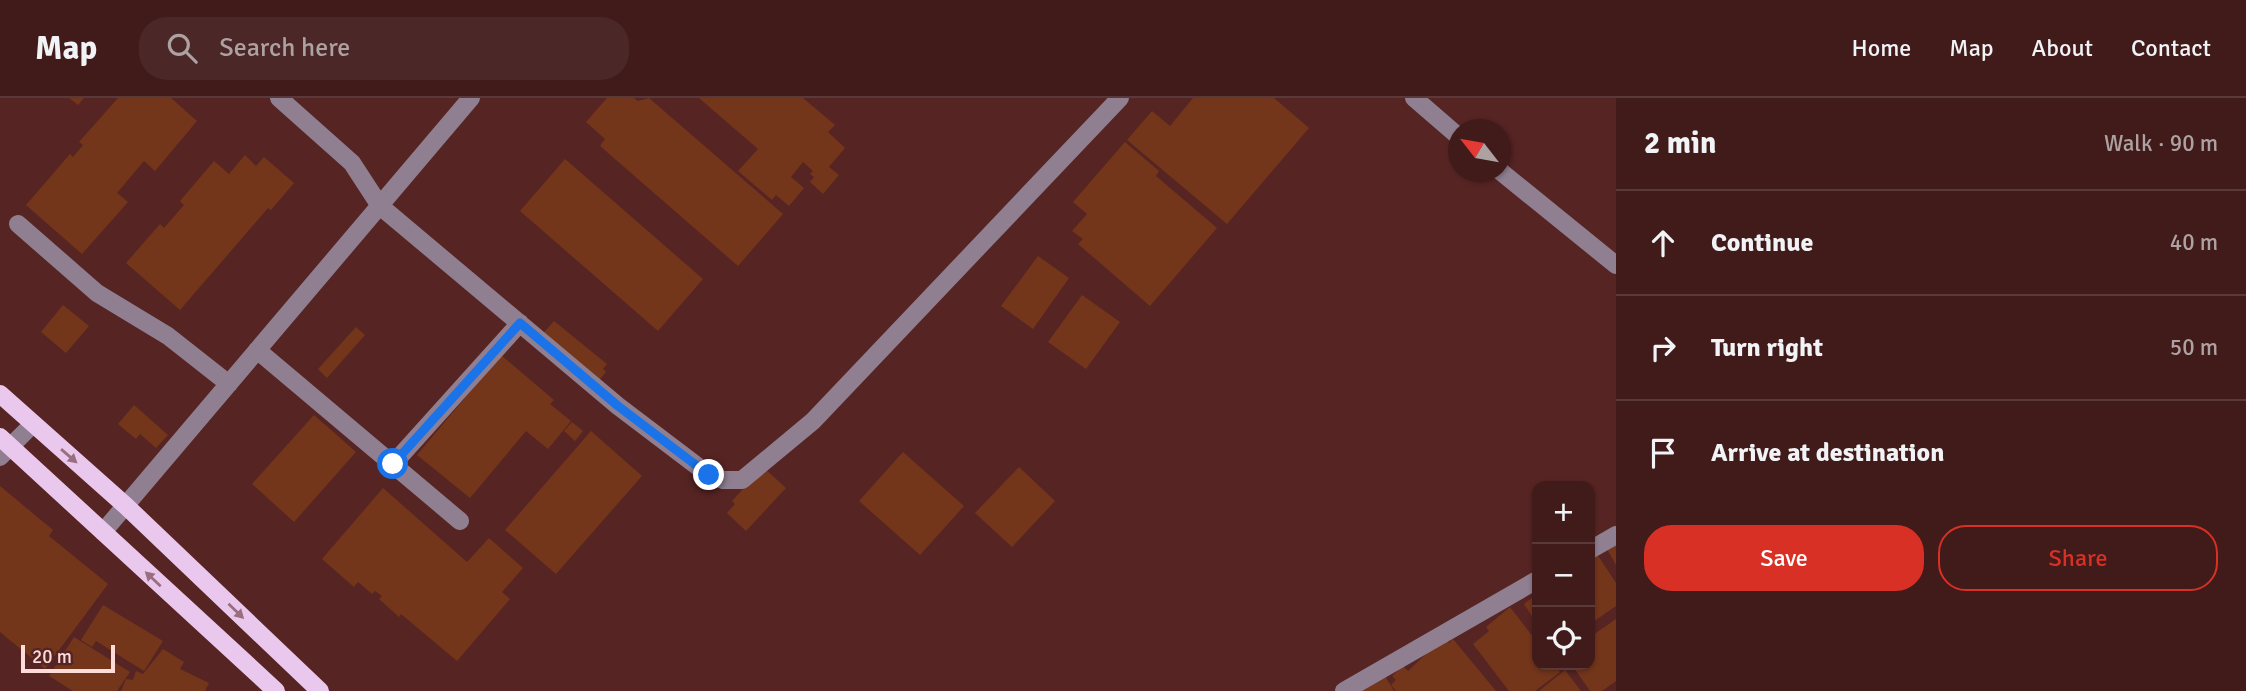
<!DOCTYPE html>
<meta charset="utf-8">
<style>
:root{--surface:#401b1a;--page:#4b2827;--text:#f1f3f6;--muted:#aea1a2;--line:#593939;--accent:#d93025}
body{margin:0;font-family:Signika,sans-serif;background:var(--page);color:var(--text)}
.controls{position:absolute;right:21px;bottom:21px;display:grid;overflow:hidden;border-radius:14px;box-shadow:0 2px 5px #0004}
.controls button{width:63px;height:63px;display:grid;place-items:center;padding:0;border:0;border-bottom:2px solid var(--line);background:var(--surface);color:var(--text);font:35px sans-serif}
.compass{position:absolute;left:1448px;top:21px;width:63px;height:63px;border-radius:50%;background:var(--surface);box-shadow:0 2px 5px #0004;rotate:301deg}
.scale{position:absolute;left:21px;bottom:18px;width:94px;box-sizing:border-box;padding-left:7px;border:4px solid #fddbd9;border-top:0;font-size:19px;line-height:24px;white-space:nowrap;color:#fddbd9;-webkit-text-stroke:5px #562423;paint-order:stroke}
.stop{position:absolute;width:21px;height:21px;margin:-16px;border:5px solid #1a73e8;border-radius:50%;background:#fff}
.stop.end{background:#1a73e8;border-color:#fff;box-shadow:0 2px 7px #0008}
.list{margin:0;padding:0;list-style:none}
h2{display:flex;justify-content:space-between;align-items:center;height:91px;margin:0;padding:0 28px;font-size:30px}
h2 small{font-size:23px;font-weight:400;color:var(--muted)}
.list li{display:grid;grid-template-columns:46px 1fr auto;gap:21px;align-items:center;box-sizing:border-box;height:105px;padding:0 28px;border-top:2px solid var(--line)}
.list b{display:block;font-size:26px;white-space:nowrap}
.list em{font-size:23px;font-style:normal;color:var(--muted)}
.actions{display:flex;gap:14px;padding:21px 28px}
.actions a{flex:1;padding:16px 0;border:2px solid var(--accent);border-radius:28px;text-align:center;font-size:24px;color:var(--accent)}
.actions .main{background:var(--accent);color:#fff}
.icon{flex:none;width:38px;height:38px;fill:none;stroke:currentColor;stroke-width:2;stroke-linecap:round;stroke-linejoin:round}
.map{position:relative;flex:none;width:1616px;height:593px;overflow:hidden}
header{display:flex;align-items:center;gap:42px;box-sizing:border-box;height:98px;padding:0 35px;background:var(--surface);border-bottom:2px solid var(--line)}
header strong{font-size:33px}
nav{display:flex;gap:38px;margin-inline-start:auto;font-size:24px}
.search{width:490px;height:63px;background:var(--page);display:flex;align-items:center;gap:18px;box-sizing:border-box;padding:0 24px;border-radius:28px;color:var(--muted);font-size:26px}
main{display:flex}
aside{flex:1;background:var(--surface)}
.map>svg:first-child{display:block}
.building{fill:#74361b}
.lines{fill:none;stroke-linecap:round;stroke-linejoin:round}
.minor{stroke:#907f91;stroke-width:18}
.major{stroke:#eac8ed;stroke-width:18}
.oneway{fill:#996e7e}
.route{stroke:#1a73e8;stroke-width:9}
</style>
<header>
<strong>Map</strong>
<div class="search"><svg class="icon" aria-label="search" viewBox="0 0 24 24"><circle cx="10" cy="10" r="6"/><path d="M15 15l6 6"/></svg>Search here</div>
<nav><a>Home</a><a>Map</a><a>About</a><a>Contact</a></nav>
</header>
<main>
<div class="map">
<svg width="1616" height="593" viewBox="0 0 1616 593">
<rect width="100%" height="100%" fill="#562423"/>
<path class="building" d="M69,0H84L78,7Z
M118,0H171L197,23L155,73L144,63L117,95L128,104L82,156L26,107L70,56L73,59L83,47L79,44Z
M607,0H634L638,3L649,0L783,116L738,168L600,48L605,41L586,24Z
M699,0H803L835,27L828,34L845,50L829,69L839,77L823,96L810,84L814,79L810,76L813,73L803,64L791,79L804,90L789,108L776,97L772,102L738,73L758,51Z
M1193,0H1274L1309,30L1227,126L1127,42L1152,13L1170,28Z
M1125,44L1159,73L1156,78L1217,130L1150,208L1078,146L1083,141L1072,133L1087,116L1073,104Z
M245,57L256,68L264,59L294,85L271,112L268,110L180,212L126,165L160,126L164,130L184,107L180,103L214,63L229,76Z
M565,61L703,181L658,233L520,113Z
M1038,158L1069,180L1033,231L1001,208Z
M1082,197L1120,224L1086,271L1048,244Z
M63,207L89,228L66,255L41,234Z
M554,223L607,266L603,271L606,274L596,286L539,240Z
M356,229L365,237L327,280L318,271Z
M501,257L554,302L550,306L571,323L548,351L526,333L470,400L417,357Z
M134,307L168,337L156,350L140,336L136,341L118,326Z
M314,317L356,354L294,424L252,386Z
M572,324L583,333L575,343L564,333Z
M591,333L642,378L556,476L505,432Z
M903,354L964,408L920,457L859,403Z
M763,369L786,390L746,433L727,415L735,406L732,403Z
M1019,369L1055,403L1012,449L975,415Z
M0,388L53,432L49,438L108,486L45,571L0,534Z
M383,390L467,464L489,440L523,470L502,494L510,501L457,563L401,516L399,519L379,501L382,498L375,493L372,496L358,484L354,489L322,461Z
M1616,445V467L1607,451Z
M1597,456L1616,485V508L1590,526V461Z
M1537,496V526L1524,506Z
M103,507L163,543L144,573L96,543L92,549L81,542Z
M1510,509L1537,544V567H1554L1560,574L1535,593H1509L1473,546L1489,533L1486,529Z
M1616,521V583L1602,593H1590L1572,567H1590V539Z
M74,539L130,574L117,593H73L49,578Z
M1444,539L1449,545L1453,541L1496,593H1396L1391,587L1396,582L1392,578L1403,568L1408,573Z
M163,551L184,564L180,571L209,585L205,593H121L126,581L133,582L136,573L143,576Z
M1565,572L1581,593H1539Z
M1385,578L1394,593H1360Z"/>
<g class="lines">
<path class="minor" d="M279,0L352,65L380,108L618,308L709,377L723,382H742L813,323L1120,0
M1414,0L1458,38
M1500,73L1616,167
M18,126L97,195L168,238L229,286
M257,252L460,423
M0,359L33,326
M393,366L520,225
M103,434L471,0
M1590,452L1616,437
M1344,593L1537,482"/>
<path class="major" d="M0,296L126,408L320,593
M0,339L276,593"/>
</g>
<defs><path id="oneway-solid" d="M-6-.8H1V-3.2L6.5 0L1 3.2V.8H-6Z" transform="scale(1.75)"/></defs>
<g class="oneway">
<use href="#oneway-solid" transform="translate(69 358) rotate(41)"/>
<use href="#oneway-solid" transform="translate(153 481) rotate(-137)"/>
<use href="#oneway-solid" transform="translate(236 513) rotate(44)"/>
</g>
<g class="lines">
<path class="route" d="M393,366L520,225L618,308L709,377"/>
</g>
</svg>
<div class="controls">
<button>+</button>
<button>−</button>
<button><svg class="icon" aria-label="locate" viewBox="0 0 24 24"><circle cx="12" cy="12" r="6"/><path d="M12 2v4M12 18v4M2 12h4M18 12h4"/></svg></button>
</div>
<svg class="compass" viewBox="-18 -18 36 36"><path d="M0-13l5 13h-10z" fill="#e53935"/><path d="M0 13l5-13h-10z" fill="#aea1a2"/></svg>
<div class="scale">20 m</div>
<div class="stop" style="left:393px;top:366px"></div>
<div class="stop end" style="left:709px;top:377px"></div>
</div>
<aside>
<h2>2 min<small>Walk · 90 m</small></h2>
<ul class="list">
<li><svg class="icon" aria-label="ahead" viewBox="0 0 24 24"><path d="M12 20V5M6 11l6-6 6 6"/></svg><div><b>Continue</b></div><em>40 m</em></li>
<li><svg class="icon" aria-label="right" viewBox="0 0 24 24"><path d="M7 20v-9h11M14 6l5 5-5 5"/></svg><div><b>Turn right</b></div><em>50 m</em></li>
<li><svg class="icon" aria-label="arrive" viewBox="0 0 24 24"><path d="M6 21V4h12l-3 4 3 4H6"/></svg><div><b>Arrive at destination</b></div></li>
</ul>
<div class="actions"><a class="main">Save</a><a>Share</a></div>
</aside>
</main>
